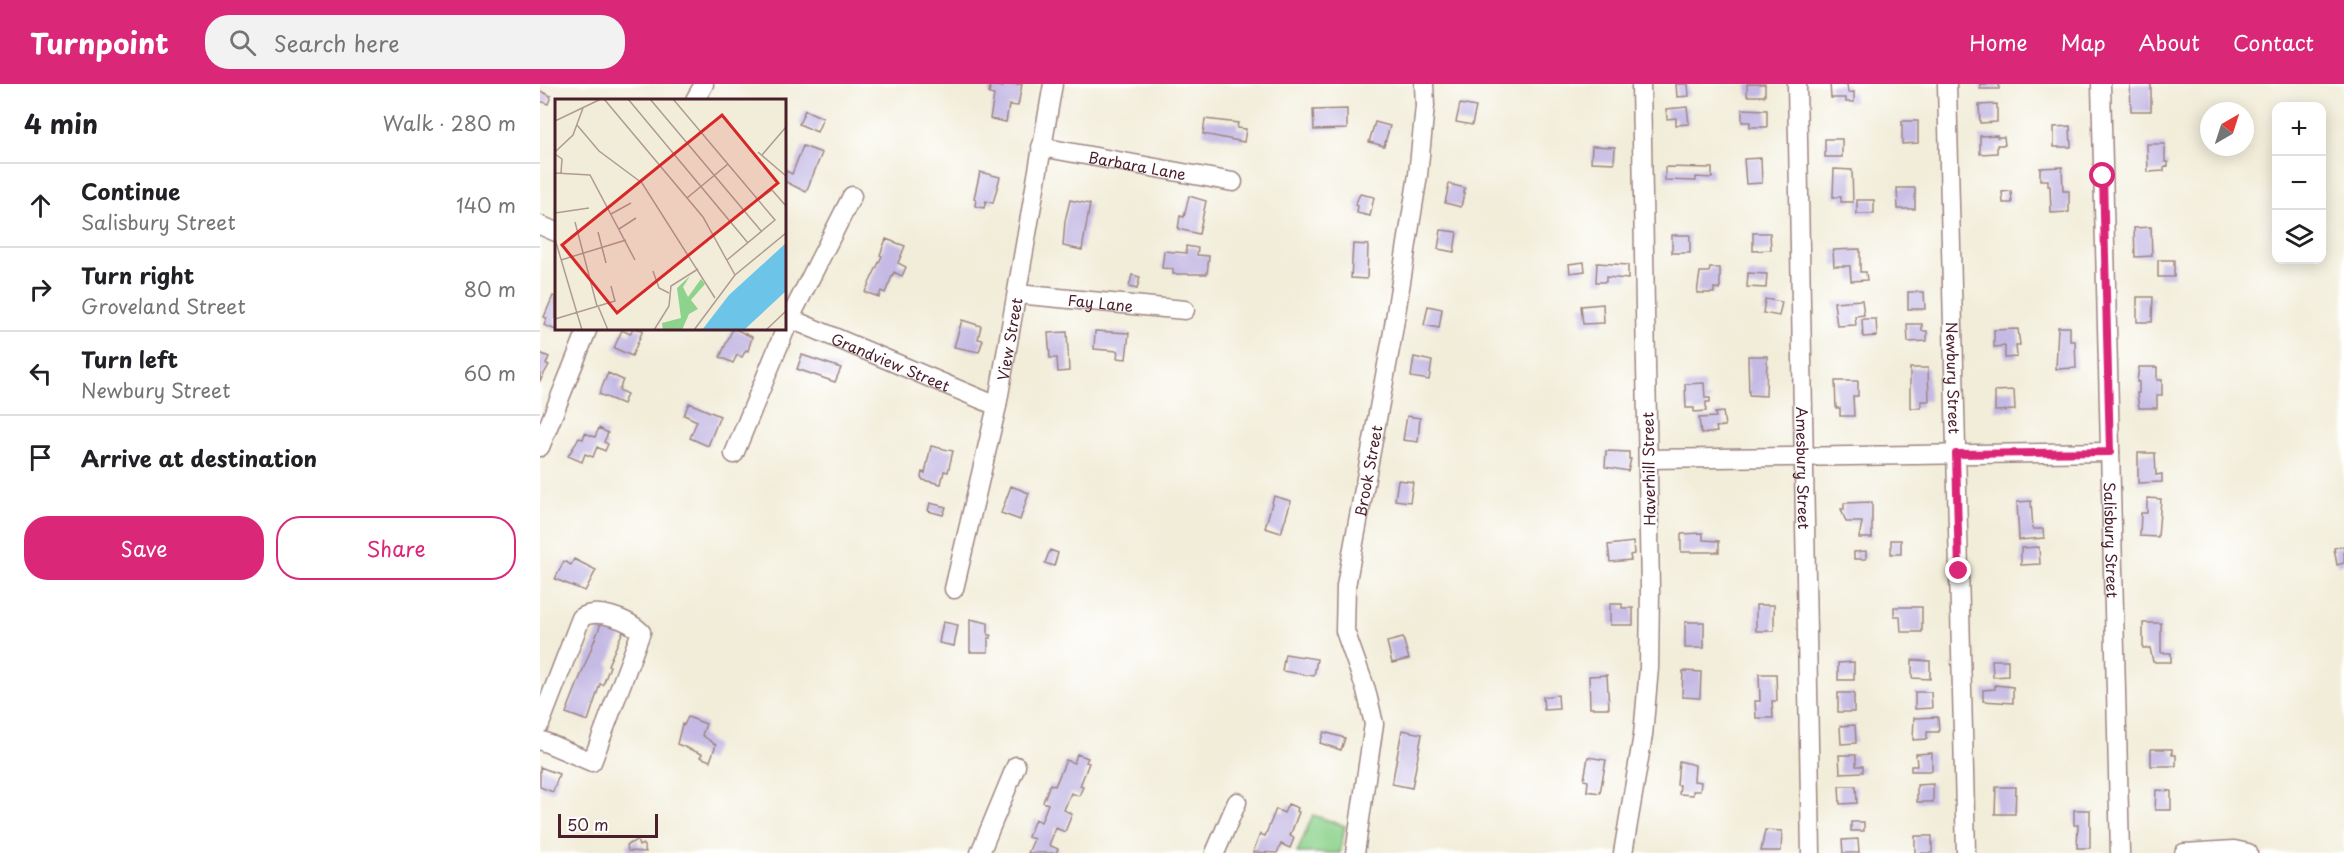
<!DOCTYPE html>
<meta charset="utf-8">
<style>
:root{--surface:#fff;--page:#f2f2f2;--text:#202124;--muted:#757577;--line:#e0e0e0;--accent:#db2777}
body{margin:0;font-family:"Playpen Sans",sans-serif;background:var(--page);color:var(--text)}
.controls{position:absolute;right:18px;top:18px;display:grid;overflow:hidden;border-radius:12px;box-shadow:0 3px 15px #0003}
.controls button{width:54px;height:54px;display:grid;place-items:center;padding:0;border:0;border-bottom:2px solid var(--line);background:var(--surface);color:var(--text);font:30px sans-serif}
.compass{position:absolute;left:1660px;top:18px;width:54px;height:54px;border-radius:50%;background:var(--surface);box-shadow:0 3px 15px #0003;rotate:39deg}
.scale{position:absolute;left:18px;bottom:15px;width:100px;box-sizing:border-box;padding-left:6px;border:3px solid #4a1f2b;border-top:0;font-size:16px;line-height:21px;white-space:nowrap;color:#4a1f2b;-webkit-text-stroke:4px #fff;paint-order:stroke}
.stop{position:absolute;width:18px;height:18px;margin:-14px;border:4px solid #db2777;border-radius:50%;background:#fff}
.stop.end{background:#db2777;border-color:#fff;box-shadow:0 2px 6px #0008}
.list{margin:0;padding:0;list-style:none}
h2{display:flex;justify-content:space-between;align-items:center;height:78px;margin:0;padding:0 24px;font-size:26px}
h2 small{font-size:20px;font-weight:400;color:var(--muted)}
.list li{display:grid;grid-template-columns:39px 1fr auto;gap:18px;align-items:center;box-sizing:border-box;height:84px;padding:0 24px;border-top:2px solid var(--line)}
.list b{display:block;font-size:22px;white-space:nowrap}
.list p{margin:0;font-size:20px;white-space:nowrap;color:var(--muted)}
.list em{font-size:20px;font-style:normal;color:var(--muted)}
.actions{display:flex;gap:12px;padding:18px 24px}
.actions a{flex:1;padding:14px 0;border:2px solid var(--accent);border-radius:24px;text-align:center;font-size:21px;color:var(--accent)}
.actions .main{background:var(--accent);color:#fff}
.icon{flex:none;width:33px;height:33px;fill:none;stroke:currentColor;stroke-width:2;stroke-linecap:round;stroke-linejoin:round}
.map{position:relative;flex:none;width:1804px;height:769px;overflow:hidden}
header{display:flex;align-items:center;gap:36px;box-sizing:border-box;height:84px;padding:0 30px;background:var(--accent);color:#fff}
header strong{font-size:28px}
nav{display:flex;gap:33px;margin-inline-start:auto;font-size:21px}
.search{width:420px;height:54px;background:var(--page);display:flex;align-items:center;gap:15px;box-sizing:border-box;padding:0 21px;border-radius:24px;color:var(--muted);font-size:22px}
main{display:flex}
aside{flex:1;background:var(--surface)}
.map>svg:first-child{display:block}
.green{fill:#8ed38d;stroke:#6c795c;stroke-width:1.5}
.building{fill:#c5bae4}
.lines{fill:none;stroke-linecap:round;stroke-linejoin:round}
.minor-casing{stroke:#9e8682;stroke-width:21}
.minor{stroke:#fff;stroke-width:18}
.route{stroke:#db2777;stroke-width:8}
.labels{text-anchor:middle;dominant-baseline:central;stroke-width:4.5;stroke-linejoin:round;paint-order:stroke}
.street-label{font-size:15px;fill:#4a1f2b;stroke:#fff}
.inset-road{fill:none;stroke:#af9b93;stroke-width:1.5}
.view{fill:#d62828;fill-opacity:0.15;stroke:#d62828;stroke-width:3}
.inset-edge{fill:none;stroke:#4a1f2b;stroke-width:3}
</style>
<header>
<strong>Turnpoint</strong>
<div class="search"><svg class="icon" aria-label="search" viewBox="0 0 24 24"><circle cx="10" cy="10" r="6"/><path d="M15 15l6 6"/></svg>Search here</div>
<nav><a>Home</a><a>Map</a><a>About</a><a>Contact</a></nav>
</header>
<main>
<aside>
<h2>4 min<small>Walk · 280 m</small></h2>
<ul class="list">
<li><svg class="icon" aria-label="ahead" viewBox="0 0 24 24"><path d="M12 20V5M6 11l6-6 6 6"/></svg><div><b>Continue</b><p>Salisbury Street</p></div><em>140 m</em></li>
<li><svg class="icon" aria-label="right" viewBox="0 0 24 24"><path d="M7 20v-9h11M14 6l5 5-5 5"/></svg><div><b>Turn right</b><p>Groveland Street</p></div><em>80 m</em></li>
<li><svg class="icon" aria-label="left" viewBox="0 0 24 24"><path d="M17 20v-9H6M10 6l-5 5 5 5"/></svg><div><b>Turn left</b><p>Newbury Street</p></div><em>60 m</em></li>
<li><svg class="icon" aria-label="arrive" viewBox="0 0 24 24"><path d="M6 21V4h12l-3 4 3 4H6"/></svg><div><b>Arrive at destination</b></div></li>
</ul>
<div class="actions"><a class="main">Save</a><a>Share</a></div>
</aside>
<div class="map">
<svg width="1804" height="769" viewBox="0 0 1804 769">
<rect width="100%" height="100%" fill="#fff"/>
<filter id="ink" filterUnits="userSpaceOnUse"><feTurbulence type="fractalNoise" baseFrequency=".0167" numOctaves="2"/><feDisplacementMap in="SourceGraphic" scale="12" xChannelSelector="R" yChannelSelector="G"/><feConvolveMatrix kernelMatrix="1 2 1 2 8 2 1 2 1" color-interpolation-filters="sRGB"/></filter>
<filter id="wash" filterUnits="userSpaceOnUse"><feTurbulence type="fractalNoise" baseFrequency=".008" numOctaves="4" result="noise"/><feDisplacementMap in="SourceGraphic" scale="24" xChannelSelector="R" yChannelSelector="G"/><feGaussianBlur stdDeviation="1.35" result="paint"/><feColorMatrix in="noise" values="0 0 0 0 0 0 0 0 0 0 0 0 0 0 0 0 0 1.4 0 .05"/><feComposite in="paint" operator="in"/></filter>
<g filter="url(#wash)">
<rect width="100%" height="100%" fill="#f2edd9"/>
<path class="green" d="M773,731L805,742L800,769H757Z"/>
<g id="blocks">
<path class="building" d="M464,0H482L478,22L469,21L466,38L450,35L454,11L449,10L450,1L463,3Z
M1136,0H1148L1149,12L1137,13Z
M1207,0H1225V12H1207Z
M1290,0H1307L1308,9L1314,8V18H1306V14H1291Z
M1440,0H1459V5H1440Z
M1590,0H1611V27H1591Z
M0,7L11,12L8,20L0,17Z
M920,20L936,23L932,41L916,38Z
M1457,20V38L1440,39L1439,21Z
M1147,23L1149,40L1136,41V34L1127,35L1126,25Z
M807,25V45L774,46L773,26Z
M1202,25L1227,26V43H1210V38H1202Z
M265,26L283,34L277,48L259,40Z
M665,35L698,39L697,44L706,45L704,58L663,50Z
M1362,37H1378V59L1362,60Z
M835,38L850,42L844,62L829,58Z
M1530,42L1531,63H1514V43Z
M1457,51V53H1464L1465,61H1457V69L1440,70V52Z
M1285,55H1302V73H1285Z
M1607,60H1625V78H1628V82L1624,83V87L1608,88Z
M263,62L282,69L266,108L244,97V86L252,90Z
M1052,62L1075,63L1074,79L1051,78Z
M1221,74L1222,99L1206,100L1204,75Z
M1125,83L1172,84V94L1156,93V97L1125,96Z
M1522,83L1523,107H1529V128L1511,129L1510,102H1508V96H1500V84Z
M1294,85L1312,86L1313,118H1301V113H1293Z
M440,88L460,93L453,119L446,117L444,124L435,122L436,115L434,114Z
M909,100L925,104L921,123L905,119Z
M1357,104H1375V125H1358Z
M1471,107L1472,119H1463L1462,108Z
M820,110L834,113L830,132L817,129L818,122L815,121Z
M649,112L666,117L659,150L638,145L640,132L644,133Z
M530,116L550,120L542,166L523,162L525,137Z
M1317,116H1334V130H1317Z
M1611,143L1612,172L1595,173L1594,144Z
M901,146L917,148L914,168L898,165Z
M1213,149H1230L1231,166L1213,167Z
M1132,151H1150V169H1132Z
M346,155L365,162L358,179L366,183L362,192L354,188L345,209L341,207L339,213L325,208L342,172L340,171Z
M813,160L828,161L827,195L811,194Z
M646,162L658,164L657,171L669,172L667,190H633V185L622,184L624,167L646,169Z
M1320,165V188H1326L1327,196L1311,197L1310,182H1294L1293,166Z
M1618,176H1634V193H1618Z
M1044,178L1045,187L1030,189L1029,180Z
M1057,179L1088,181V195L1066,193V198H1056Z
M1170,184H1180V205L1174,204V209H1157L1160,188H1169Z
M1208,189L1227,190L1226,204L1207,203Z
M592,191L600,193L597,205L589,203Z
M1368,208H1384L1385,225H1368Z
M13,212L16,213V246L4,241L7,234L4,233Z
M1597,213H1613L1612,238H1597Z
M1225,215L1242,218L1239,232L1223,229Z
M1322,216L1324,231L1315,232L1316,241L1297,242L1294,218Z
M1063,220L1064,239L1043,240L1041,222Z
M888,222L902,225L899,244L884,241Z
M1322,235H1336L1337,252L1323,253Z
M422,236L441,242L438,255L443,256L439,268L414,263Z
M1367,240H1382V247H1387V257L1368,258Z
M1518,243H1530V257H1535L1536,284L1516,285Z
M93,244L103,246L92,272L74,264L82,246L90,250Z
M193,244L212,253L208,267L206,266L202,273L197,271L193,279L180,273Z
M1478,245L1480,261H1476L1477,273L1465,274V262L1454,263V246Z
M555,247L589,249L586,275L577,274L578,267L554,265Z
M527,248L529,287L518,288L517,274H510L508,249Z
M0,269L9,273L6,280L9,281L0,297Z
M262,271L301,284L295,298L257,285Z
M1208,272H1227L1226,312L1209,311Z
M874,273L892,277L889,296L871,293Z
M1599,283H1617V296H1622V311H1617V324H1599L1597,309H1599V298H1597Z
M1370,284H1388L1389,317H1381V324H1370Z
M68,289L83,296L79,306L87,310L83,320L59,310Z
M1295,297H1318V312H1313L1314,332H1300V324H1296Z
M1164,299L1165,314H1170V318H1166V327L1154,328V324H1146L1145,300Z
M1474,306L1475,326L1455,327V307Z
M149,319L180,332L168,362L150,354L157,337L144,331Z
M1183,328L1185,342L1176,343L1177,348L1161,350L1159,334L1176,333L1175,329Z
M867,332L880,334L878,358L863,356Z
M59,344L68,349L64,358L68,360L65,367L57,363L53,373L45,370L42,378L28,372L39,354L43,355L45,349L55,353Z
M391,362L413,367L408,388L404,387L401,400L383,396L381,393L382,388L385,389Z
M1066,367L1089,368V375H1091L1088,387L1065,383Z
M1598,369H1615L1616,391L1622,390V398L1598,399Z
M858,396L873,398L870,418L855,416Z
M471,402L489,409L480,436L461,429Z
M734,412L751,417L741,449L725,444Z
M1607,414L1621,415L1618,453L1600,452L1601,429H1607Z
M1491,417L1493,445H1503L1504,454L1479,456L1477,418Z
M1332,418V454H1319L1322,438H1306L1301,425H1304V419Z
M390,419L406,423L403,431L388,427Z
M1163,449V456L1179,457V468H1141V450Z
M1351,456H1361V470H1351Z
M1093,458L1094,470L1090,471L1091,476L1070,478L1068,461Z
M1804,462V479L1797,481L1794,464Z
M1499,463L1500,480L1481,481V464Z
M510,466L518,469L514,482L505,479Z
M1326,467V475H1314V468Z
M34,475L56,486L45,507L15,495L24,477L31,481Z
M1070,520H1082V524H1093V541H1070Z
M1216,521H1234V547H1216Z
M1354,523H1382V548H1361L1360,532H1354Z
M430,535L448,539V551H451V554H448V568H430Z
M62,537L84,545L68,581L70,582L63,601L60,600L48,637L26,629Z
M403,538L418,541L414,562L399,559Z
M1145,538H1164V564H1145Z
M1603,539H1621V569H1631V578H1613L1610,564H1603Z
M863,554L869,575L852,579L847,558Z
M745,570L777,575L774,592L742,587Z
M1372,576L1390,577V595L1372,594Z
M1452,576H1468V592L1453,593Z
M1314,578V596H1298V579Z
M1143,587L1161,588L1160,614L1142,613Z
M1219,590H1236L1237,617H1232L1233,634H1216L1215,617H1220Z
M1067,591L1069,624H1050L1049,592Z
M1455,601L1473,603V619L1443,617V606L1455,605Z
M1375,608H1391L1392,624L1375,625Z
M1298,609H1314V628H1298Z
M1018,611L1019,625L1004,626L1003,613Z
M148,633L166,640L162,651L176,661L170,677L160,673L162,670L137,660L142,640L144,641Z
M1398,633L1399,648H1387V655L1373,656L1374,634Z
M1315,641L1316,659L1301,660L1300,642Z
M862,646L882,650L872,704L852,700Z
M784,648L805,654L801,666L780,659Z
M1611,665H1632V671H1636V682H1611Z
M1392,669V687H1371V682H1377L1376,670Z
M537,670L548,674L546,678L549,679L540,702L543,703L539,712L531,709L524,726L532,730L525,748L516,744L509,761L518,765L516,769H488L494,755L488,753L495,735L501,738L508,720L503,718L510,700L515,702L526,676L534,679Z
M1299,671H1316V682H1323V688L1300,689Z
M1048,673L1066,676L1060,709L1047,707L1048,697L1044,696Z
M1139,677L1155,681L1154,697L1161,698L1160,707H1153V711L1139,710L1140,701H1137Z
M0,683L19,690L13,708L0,703Z
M1393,700V718H1377V701Z
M1299,702H1316L1317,719L1300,720Z
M1456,703H1476L1475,730H1455Z
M1616,706L1631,707V726H1615Z
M748,720L758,724L757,727L759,728L750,752L754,754L750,764L741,760L737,769L713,768L720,750L725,752L736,725L744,729Z
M1534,726H1550V764H1537L1538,741H1534Z
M1311,738H1324V747H1311Z
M1225,746L1242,747L1241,767H1221Z
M1375,752H1392V769H1375Z
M1318,755L1319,769H1303L1302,756Z
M97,756L99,762L103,760L106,768L88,767L87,761Z"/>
</g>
</g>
<g filter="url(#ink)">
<use href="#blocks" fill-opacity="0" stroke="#9e8682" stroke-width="1.5"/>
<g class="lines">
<defs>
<g id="minor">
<path id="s1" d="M1257,0L1271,769"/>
<path id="s2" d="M1407,0L1426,769"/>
<path id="s3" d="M1561,0L1580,769"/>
<path d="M155,16L164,0"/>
<path id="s4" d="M501,63L693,98"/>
<path d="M0,141L16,148"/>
<path id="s5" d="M477,210L645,226"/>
<path id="s6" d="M244,232L457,322"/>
<path d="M0,363L48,244"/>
<path d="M194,370L250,234L312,112"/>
<path d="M1108,375L1570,368"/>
<path id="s7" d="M414,505L457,322L513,0"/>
<path d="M0,640L41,534C56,523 89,536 101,548L52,678L0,656"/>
<path d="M440,769L476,682"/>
<path d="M675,769L697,718"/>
<path id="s8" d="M815,769L834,640L826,606L805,547L806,502L852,254L878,91L885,22L884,0"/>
<path d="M1083,769L1103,651L1109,584L1110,505L1101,0"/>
<path d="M1644,769L1694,766L1708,769"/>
</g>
</defs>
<use href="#minor" class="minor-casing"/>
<use href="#minor" class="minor"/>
</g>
</g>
<g class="lines" filter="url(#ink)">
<path class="route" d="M1419,487L1416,370L1570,368L1563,92"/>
</g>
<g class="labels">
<g class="street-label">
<text stroke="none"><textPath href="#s4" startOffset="98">Barbara Lane</textPath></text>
<text stroke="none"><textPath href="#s5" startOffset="84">Fay Lane</textPath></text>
<text stroke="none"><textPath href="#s7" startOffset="256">View Street</textPath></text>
<text stroke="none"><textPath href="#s6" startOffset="116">Grandview Street</textPath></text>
<text stroke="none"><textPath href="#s2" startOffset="294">Newbury Street</textPath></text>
<text transform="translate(1108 385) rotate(-91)">Haverhill Street</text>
<text stroke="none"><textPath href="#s1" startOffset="384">Amesbury Street</textPath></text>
<text stroke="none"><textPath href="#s8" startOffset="390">Brook Street</textPath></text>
<text stroke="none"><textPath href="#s3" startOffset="456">Salisbury Street</textPath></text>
</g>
</g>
<g transform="translate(15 15)">
<rect width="231" height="231" fill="#f2edd9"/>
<path d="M135,177L128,188L133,198L146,180L150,185L136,201L143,210L134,215L127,231H108L107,224L126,219L122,189Z" fill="#8ed38d"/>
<path d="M231,144V192L189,231H147L174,196Z" fill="#6cc4e9"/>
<path class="inset-road" d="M49,0L148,118L180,176M73,0L193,144M95,0L207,133M118,0L220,121L172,161M0,22L46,0M22,26L44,52L87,84L160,199M0,53L18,36L28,9M203,53L231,77M0,55L7,60L6,74M207,56L231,28M0,74L35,76L80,161M132,99L173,65M203,101L217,91L231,107M0,114L34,109M56,115L76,104M20,123L42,207M64,130L81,119M43,133L51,164M0,140L27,231M6,161L71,141M98,172L104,189L114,194M43,207L53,231M0,220L60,202L56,187M99,231L114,207L116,187L143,170M139,231L180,176L231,134M211,231L231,212"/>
<path class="view" d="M167,16L223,84L62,214L7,146Z"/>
<rect width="231" height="231" class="inset-edge"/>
</g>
</svg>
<div class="controls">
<button>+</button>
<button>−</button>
<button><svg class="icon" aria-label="layers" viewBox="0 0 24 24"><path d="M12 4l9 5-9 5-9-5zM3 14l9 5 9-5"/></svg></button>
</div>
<svg class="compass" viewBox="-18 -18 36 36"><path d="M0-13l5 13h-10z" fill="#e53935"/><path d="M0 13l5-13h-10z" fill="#757577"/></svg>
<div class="scale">50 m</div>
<div class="stop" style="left:1563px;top:92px"></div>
<div class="stop end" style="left:1419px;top:487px"></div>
</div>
</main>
